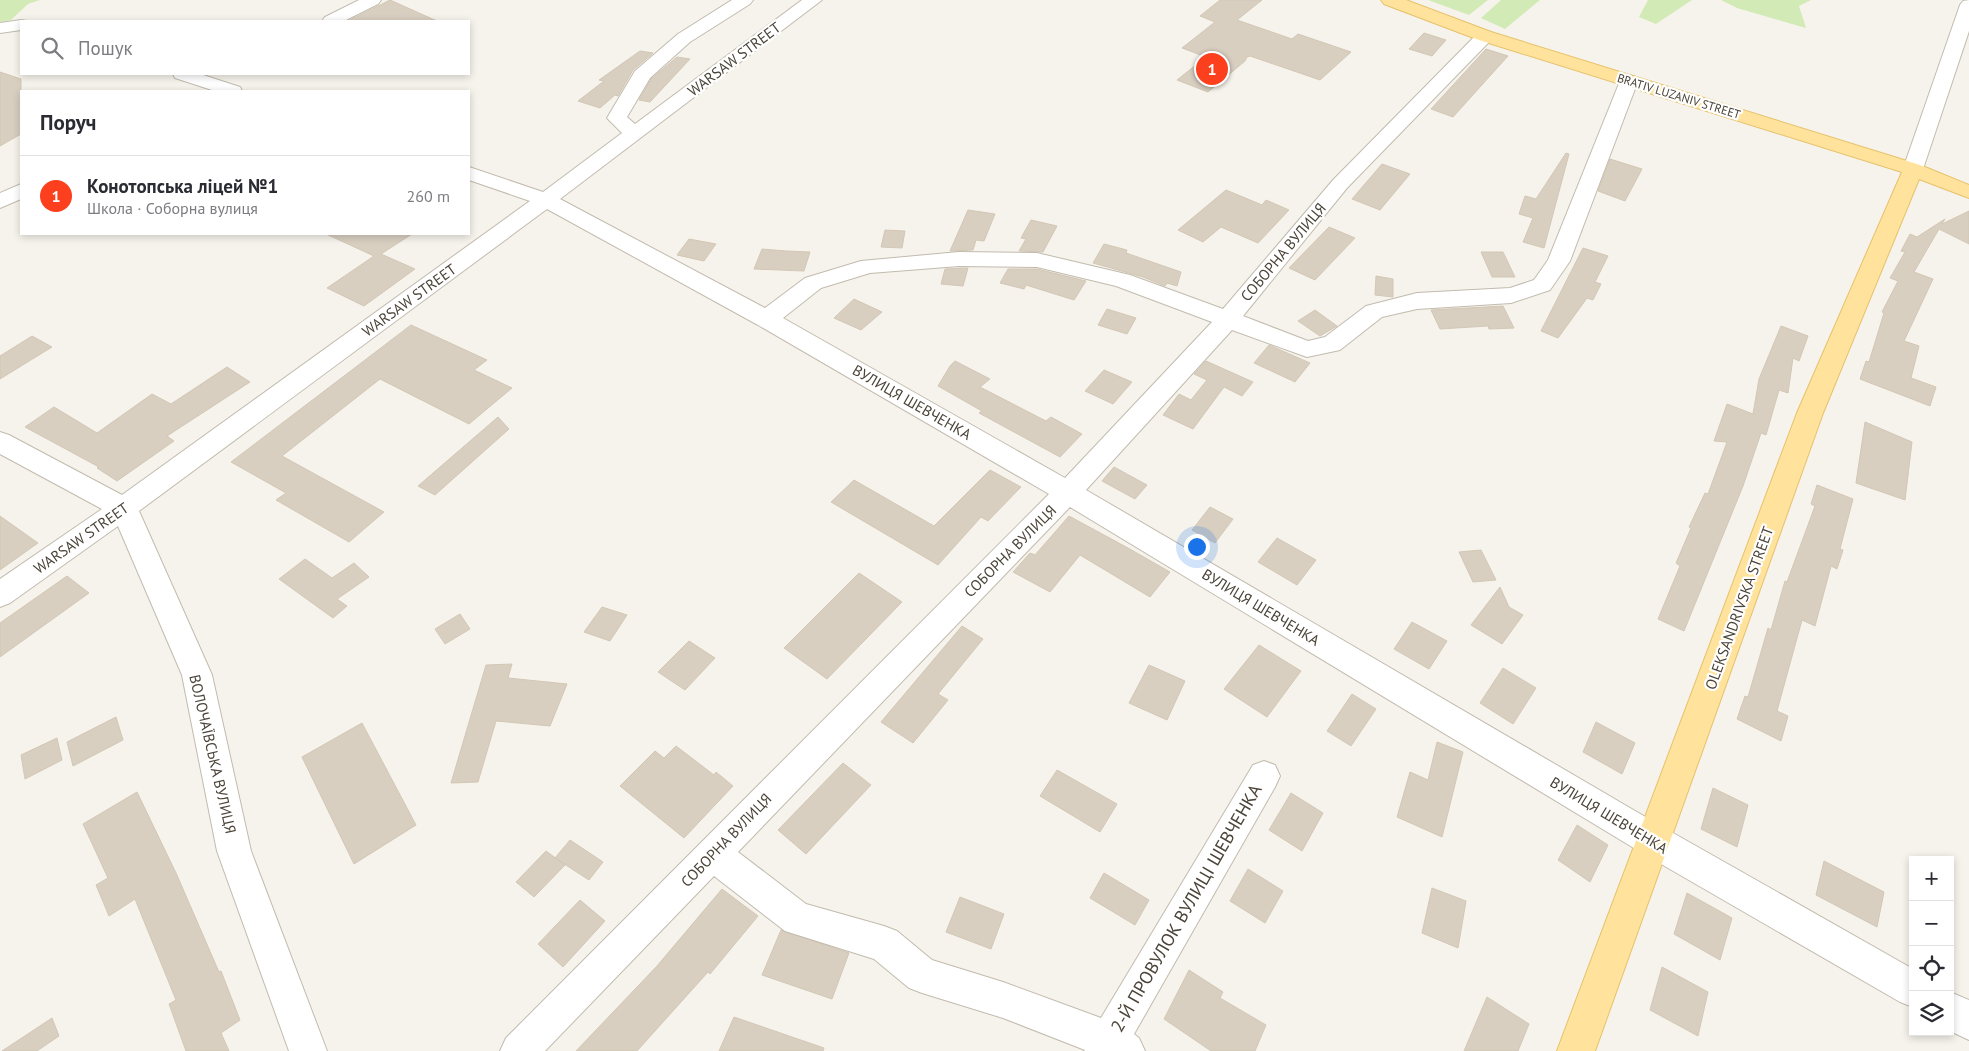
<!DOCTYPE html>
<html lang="uk">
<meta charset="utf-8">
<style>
:root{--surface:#fff;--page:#f2f2f3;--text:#2b2b33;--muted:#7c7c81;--line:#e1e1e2;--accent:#fc3f1d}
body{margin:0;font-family:"PT Sans",sans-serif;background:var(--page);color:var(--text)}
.controls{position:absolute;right:15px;bottom:15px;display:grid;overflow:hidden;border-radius:0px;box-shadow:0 2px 8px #0003}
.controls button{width:45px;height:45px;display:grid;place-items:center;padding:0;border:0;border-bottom:1px solid var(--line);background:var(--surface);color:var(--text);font:25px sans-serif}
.you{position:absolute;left:1196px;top:546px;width:18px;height:18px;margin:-12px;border:4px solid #fff;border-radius:50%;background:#1a73e8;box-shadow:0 0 0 8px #1a73e833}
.badge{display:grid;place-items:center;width:32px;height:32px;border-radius:50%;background:var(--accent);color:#fff;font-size:16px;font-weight:700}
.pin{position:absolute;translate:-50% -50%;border:2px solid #fff;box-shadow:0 1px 5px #0006}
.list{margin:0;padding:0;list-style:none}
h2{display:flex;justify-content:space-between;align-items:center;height:65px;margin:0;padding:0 20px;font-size:21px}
h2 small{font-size:16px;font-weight:400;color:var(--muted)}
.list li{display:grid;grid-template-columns:32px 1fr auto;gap:15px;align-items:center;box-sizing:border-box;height:80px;padding:0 20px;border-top:1px solid var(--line)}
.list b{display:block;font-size:19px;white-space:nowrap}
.list p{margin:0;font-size:16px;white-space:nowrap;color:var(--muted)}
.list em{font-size:16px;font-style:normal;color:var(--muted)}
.icon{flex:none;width:28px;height:28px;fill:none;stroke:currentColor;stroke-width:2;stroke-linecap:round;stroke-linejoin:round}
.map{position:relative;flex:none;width:1969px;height:1051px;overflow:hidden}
.search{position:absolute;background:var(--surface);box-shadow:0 2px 8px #0003;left:20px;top:20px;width:450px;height:55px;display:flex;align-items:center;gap:12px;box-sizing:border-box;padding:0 18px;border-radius:0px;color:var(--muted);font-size:19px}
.panel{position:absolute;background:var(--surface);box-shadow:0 2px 8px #0003;left:20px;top:90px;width:450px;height:145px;border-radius:0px}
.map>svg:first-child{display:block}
.green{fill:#d2eab5}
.building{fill:#d8cfc1;stroke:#d3c7b4}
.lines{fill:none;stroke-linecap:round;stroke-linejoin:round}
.minor-casing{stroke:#c2bbae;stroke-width:2}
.major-casing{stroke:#e6c16a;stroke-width:2}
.minor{fill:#fff;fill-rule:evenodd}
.major{fill:#ffe39c;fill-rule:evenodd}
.labels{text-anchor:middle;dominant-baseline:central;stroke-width:4.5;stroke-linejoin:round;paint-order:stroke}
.far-street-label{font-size:12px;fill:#4b4439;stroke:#fff}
.street-label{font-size:15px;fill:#4b4439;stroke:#fff}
.near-street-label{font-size:18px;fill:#4b4439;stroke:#fff}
</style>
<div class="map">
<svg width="1969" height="1051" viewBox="0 0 1969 1051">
<rect width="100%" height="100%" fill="#f6f3ec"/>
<path class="green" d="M0,0H40L28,4L11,20L0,22Z
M1428,0H1488L1469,15Z
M1501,0H1540L1505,29L1481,18Z
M1648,0H1692L1656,24L1639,17Z
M1721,0H1811L1799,6L1806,28L1737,8Z"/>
<path class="building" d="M390,0L437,21H348Z
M1220,0H1262L1237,20L1292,39L1298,34L1351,52L1320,80L1250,56L1247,57L1245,61L1208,92L1177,80L1206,57L1182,48L1215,22L1200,16Z
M1424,33L1446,40L1432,56L1409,49Z
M1486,49L1508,56L1453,117L1431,109Z
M640,51L653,53L633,70L618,96L615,95L600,108L578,101L604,81L599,80Z
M677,57L690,59L650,102L639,100L651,79Z
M0,72L21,79V134L0,146Z
M1566,153L1569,154L1544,248L1523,242L1533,218L1519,214L1525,196L1536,199Z
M1610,159L1642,169L1625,201L1598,191Z
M1382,164L1410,174L1380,210L1352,199Z
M1226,190L1262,205L1266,200L1289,210L1258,243L1221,227L1203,242L1178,230Z
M968,210L995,214L984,241L976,240L973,250L950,251Z
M1969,211V244L1939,229L1914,272L1933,279L1904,341L1919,346L1911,378L1936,387L1930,406L1860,379L1866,361L1869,362L1884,313L1882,312L1898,281L1890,278L1905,252L1901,251L1910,234L1917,237L1945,219L1942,224Z
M1031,220L1057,226L1043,252L1019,251L1026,239L1021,238Z
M1329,227L1355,238L1315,280L1289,268Z
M885,230L905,231L902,248L881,247Z
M326,234H412L381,254L415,269L364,306L327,288L374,256Z
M689,239L716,244L704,261L677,255Z
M1104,244L1127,250L1126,253L1181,272L1177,286L1167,283L1165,286L1143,277L1093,263Z
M1583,248L1608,256L1595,282L1601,284L1593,300L1587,298L1558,338L1541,331Z
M762,249L786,251L810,252L804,271L754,269Z
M1481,252H1503L1515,277H1492Z
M968,268L963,286L941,284L945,269Z
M1008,269H1037L1086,281L1074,300L1026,285L1024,289L1000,283Z
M1376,276L1393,279V297L1375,295Z
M854,299L882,312L861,330L834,318Z
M1503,306L1514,328L1489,329L1488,326L1440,329L1431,310Z
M1107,309L1136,318L1127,334L1098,325Z
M1315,310L1337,326L1320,336L1298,321Z
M411,325L487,360L474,370L512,388L469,424L380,379L282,456L384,512L349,542L276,500L286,493L231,462Z
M1781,326L1808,336L1799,361L1793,358L1788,393L1779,390L1766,435L1761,433L1743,486L1684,631L1658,619L1680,566L1676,563L1691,528L1689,527L1705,493L1708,494L1727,442L1714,441L1727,404L1753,414L1759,379Z
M32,336L52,347L0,379V356Z
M1269,345L1310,363L1295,382L1254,363Z
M955,361L990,379L980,387L1046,421L1051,417L1082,434L1060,457L979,413L982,411L938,386L950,366Z
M1206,361L1253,382L1242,396L1224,387L1193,429L1163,415L1179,394L1191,400L1207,380L1194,374Z
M227,367L250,382L167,436L174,441L117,481L97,468L99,467L25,427L54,407L97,433L152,394L171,404Z
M1104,370L1132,382L1113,404L1085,391Z
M498,417L509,429L435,495L418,486Z
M1865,422L1912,442L1905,500L1856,483Z
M1114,467L1147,485L1135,499L1102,481Z
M990,470L1021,487L988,521L981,517L938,565L831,502L854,480L934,526Z
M1817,485L1853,499L1840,549L1843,550L1837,569L1831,566L1815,626L1802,620L1777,711L1788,716L1781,741L1737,719L1745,696L1748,697L1768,628L1771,630L1785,581L1787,582L1815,506L1811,504Z
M1210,507L1233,519L1215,543L1192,530Z
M0,516L38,543L0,570Z
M1069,516L1128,548L1170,572L1150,597L1080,555L1050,592L1013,572L1030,553L1035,555Z
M1277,538L1316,560L1297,585L1258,562Z
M1481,550L1496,580L1473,582L1459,552Z
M305,559L332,578L354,563L369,577L337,599L347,606L333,618L279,579Z
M859,573L902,602L827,679L784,648Z
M67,576L89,593L0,657V623Z
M1500,587L1509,607L1523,615L1502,644L1471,625Z
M602,607L627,615L610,641L584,632Z
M460,614L470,629L445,644L435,629Z
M1412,622L1447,641L1429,669L1394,649Z
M962,626L983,639L938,694L948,700L913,743L881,722Z
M689,641L715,658L685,690L658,672Z
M1259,645L1301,671L1267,717L1224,689Z
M512,664L508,678L567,684L550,726L496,721L478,782L451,783L486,665Z
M1149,665L1185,681L1167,720L1129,703Z
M1503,668L1536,688L1513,724L1480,703Z
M1352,694L1376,709L1351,746L1327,731Z
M116,717L123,740L73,766L67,742Z
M1596,722L1635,743L1622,774L1583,752Z
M362,723L416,825L354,864L302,757Z
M57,738L62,760L25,779L21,755Z
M1437,742L1463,752L1442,837L1397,817L1410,772L1428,780Z
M676,746L714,775L716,772L733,786L684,838L620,786L655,751L664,758Z
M843,763L871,785L806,854L778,830Z
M1057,770L1117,804L1100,832L1040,796Z
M1713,788L1748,805L1737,847L1701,829Z
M137,792L176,873L219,972L221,971L240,1020L221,1033L229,1051H186L169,1004L176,1000L135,899L109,916L96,885L108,878L83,824Z
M1291,793L1323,813L1302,851L1269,830Z
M1577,825L1608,845L1590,882L1558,860Z
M570,840L603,862L589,880L555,858Z
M546,851L565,865L534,897L516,882Z
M1824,861L1884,892L1877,927L1816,895Z
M1248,869L1283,891L1265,923L1230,901Z
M1104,873L1149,900L1135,925L1090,898Z
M1432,888L1466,901L1458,948L1422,933Z
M722,889L758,916L710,974L708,972L637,1051H576L657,966Z
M1687,893L1732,918L1720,960L1674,934Z
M960,897L1004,914L991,949L946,932Z
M580,900L605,921L563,967L538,944Z
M781,930L849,953L832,999L762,975Z
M1662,967L1708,992L1698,1036L1650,1010Z
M1189,970L1223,992L1220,998L1266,1025L1255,1051H1211L1164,1019Z
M1487,997L1529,1024L1518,1051H1464Z
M734,1017L824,1048L823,1051H719Z
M52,1018L59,1036L37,1051H2Z"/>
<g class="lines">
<defs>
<path id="minor" d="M359,0H381L378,4L344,21H322L325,17Z
M732,0H753L750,4L690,42L650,78L627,117L635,124L802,0H822L560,199L765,308L805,278L861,261L959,252L1037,253L1130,275L1223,309L1333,180L1479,32L1485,31L1491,32L1494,36L1491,40L1347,188L1243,316L1308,341L1325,337L1366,306L1417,293L1510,288L1534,280L1548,260L1620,81L1622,77L1629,75L1636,77L1638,81L1570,261L1550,290L1511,303L1417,309L1382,317L1340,350L1307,357L1232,330L1086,490L1666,829L1913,969V1007L1900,1002L1642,853L1070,507L738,852L806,904L884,926L897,931L932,960L1003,982L1101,1018L1253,765L1264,761L1275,765L1280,776L1275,787L1134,1034L1139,1038L1145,1051H1084L1085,1050L1003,1018L922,993L909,988L874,959L785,931L714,876L545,1051H500L506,1038L1049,494L758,325L547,209L139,511L212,675L251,851L327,1051H289L217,851L182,675L118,526L10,603L0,607V579L102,509L0,454V432L9,435L122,495L530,201L469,180V167L543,192L622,133L607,118L635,71L678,34ZM959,266L1037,267L1116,286L1212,322L1065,478L783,318L821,288L870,273Z
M1969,0V31L1923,169L1920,173L1913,175L1906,173L1903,169L1960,5L1963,1Z
M21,20L27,21H21V30L0,33V23Z
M173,74H200L240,87L242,91H215L175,78Z
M21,184V199L0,208V193Z
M1950,992L1969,1000V1040L1950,1031Z"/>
<path id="major" d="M1381,0H1406L1491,32L1920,165L1969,185V198L1919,179L1823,413L1595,1051H1557L1797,413L1902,172L1479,40L1384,4Z"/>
</defs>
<use href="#minor" class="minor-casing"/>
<use href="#major" class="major-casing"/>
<use href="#minor" class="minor"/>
<use href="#major" class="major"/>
</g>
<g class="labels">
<g class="far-street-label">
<text transform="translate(1679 96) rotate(17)">BRATIV LUZANIV STREET</text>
</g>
<g class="street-label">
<text transform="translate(734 59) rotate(-37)">WARSAW STREET</text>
<text transform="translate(1283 252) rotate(-50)">СОБОРНА ВУЛИЦЯ</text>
<text transform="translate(409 300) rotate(-36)">WARSAW STREET</text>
<text transform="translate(912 402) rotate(30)">ВУЛИЦЯ ШЕВЧЕНКА</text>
<text transform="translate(81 538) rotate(-35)">WARSAW STREET</text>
<text transform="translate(1010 551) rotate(-45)">СОБОРНА ВУЛИЦЯ</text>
<text transform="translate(1261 607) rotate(31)">ВУЛИЦЯ ШЕВЧЕНКА</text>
<text transform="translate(1739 608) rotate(-70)">OLEKSANDRIVSKA STREET</text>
<text transform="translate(213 754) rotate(77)">ВОЛОЧАЇВСЬКА ВУЛИЦЯ</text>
<text transform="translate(1609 815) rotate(31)">ВУЛИЦЯ ШЕВЧЕНКА</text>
<text transform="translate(726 840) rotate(-46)">СОБОРНА ВУЛИЦЯ</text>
</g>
<g class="near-street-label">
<text transform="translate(1186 908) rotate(-60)">2-Й ПРОВУЛОК ВУЛИЦІ ШЕВЧЕНКА</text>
</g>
</g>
</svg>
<div class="controls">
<button>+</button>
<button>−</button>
<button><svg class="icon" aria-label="locate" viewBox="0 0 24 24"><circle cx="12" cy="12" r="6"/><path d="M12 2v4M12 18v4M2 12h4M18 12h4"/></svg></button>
<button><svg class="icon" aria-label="layers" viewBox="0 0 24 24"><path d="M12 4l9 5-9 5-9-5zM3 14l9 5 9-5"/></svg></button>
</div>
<div class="you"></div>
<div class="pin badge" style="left:1212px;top:69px">1</div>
<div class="search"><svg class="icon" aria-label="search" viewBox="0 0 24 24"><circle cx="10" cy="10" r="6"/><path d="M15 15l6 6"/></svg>Пошук</div>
<section class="panel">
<h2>Поруч<small></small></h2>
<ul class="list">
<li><span class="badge">1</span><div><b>Конотопська ліцей №1</b><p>Школа · Соборна вулиця</p></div><em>260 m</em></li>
</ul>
</section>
</div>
